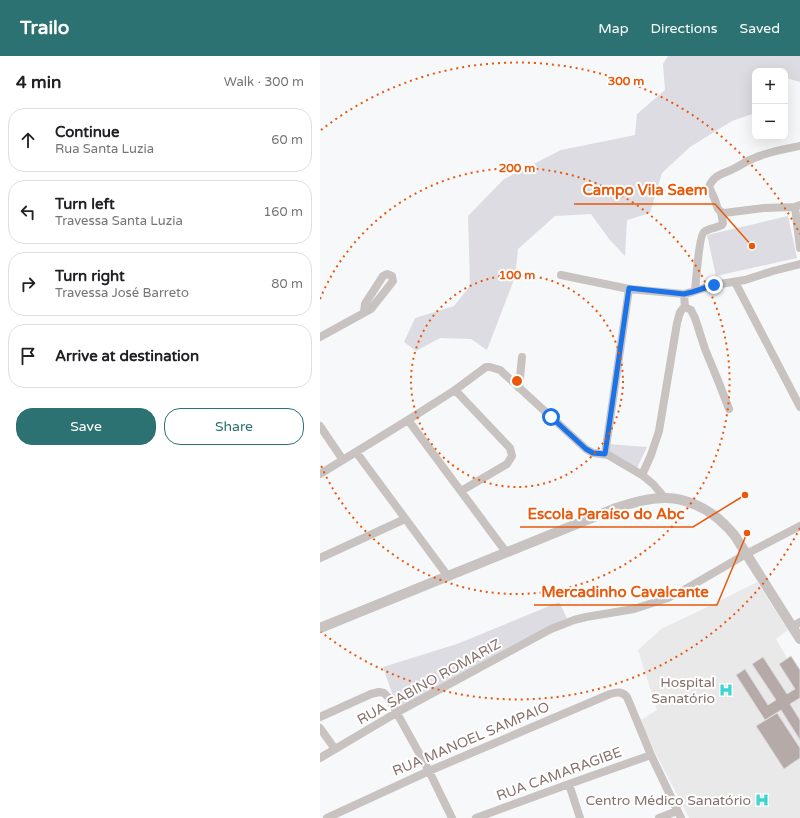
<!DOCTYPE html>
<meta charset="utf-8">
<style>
:root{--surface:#fff;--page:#f2f2f2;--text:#202124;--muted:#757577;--line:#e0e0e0;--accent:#2c7272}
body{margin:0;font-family:"Varela Round",sans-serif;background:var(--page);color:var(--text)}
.controls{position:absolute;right:12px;top:12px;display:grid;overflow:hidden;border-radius:8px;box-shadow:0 4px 16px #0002}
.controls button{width:36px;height:36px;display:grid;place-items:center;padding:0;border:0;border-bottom:1px solid var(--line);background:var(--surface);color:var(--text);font:20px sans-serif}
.stop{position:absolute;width:12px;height:12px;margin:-9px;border:3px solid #1a73e8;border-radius:50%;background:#fff}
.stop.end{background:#1a73e8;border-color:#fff;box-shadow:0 1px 4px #0008}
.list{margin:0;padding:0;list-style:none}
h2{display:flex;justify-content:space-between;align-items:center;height:52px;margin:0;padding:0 16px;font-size:17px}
h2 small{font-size:13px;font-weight:400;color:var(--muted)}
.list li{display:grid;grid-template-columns:26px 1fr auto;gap:12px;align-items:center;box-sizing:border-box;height:64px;margin:0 8px 8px;padding:0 8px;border:1px solid var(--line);border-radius:16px}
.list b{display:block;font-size:15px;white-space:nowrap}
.list p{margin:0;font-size:13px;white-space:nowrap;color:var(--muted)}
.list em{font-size:13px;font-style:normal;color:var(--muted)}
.actions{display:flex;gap:8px;padding:12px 16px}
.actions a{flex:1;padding:9px 0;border:1px solid var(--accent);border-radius:16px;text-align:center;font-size:14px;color:var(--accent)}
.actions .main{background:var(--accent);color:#fff}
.icon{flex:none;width:22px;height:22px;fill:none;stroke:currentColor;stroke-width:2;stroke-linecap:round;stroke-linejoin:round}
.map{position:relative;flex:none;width:480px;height:762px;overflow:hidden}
header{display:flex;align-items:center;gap:24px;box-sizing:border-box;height:56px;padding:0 20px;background:var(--accent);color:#fff}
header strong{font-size:19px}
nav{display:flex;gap:22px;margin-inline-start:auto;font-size:14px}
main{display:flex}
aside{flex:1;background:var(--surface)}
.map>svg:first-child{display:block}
.built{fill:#eae9ea}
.green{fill:#dedce3}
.building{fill:#b6aaa9;stroke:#d9dadb}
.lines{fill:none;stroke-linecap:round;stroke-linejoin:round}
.minor{stroke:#c8c2c1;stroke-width:8}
.tertiary{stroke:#c8c2c1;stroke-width:10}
.route{stroke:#1a73e8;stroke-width:5}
.ring{fill:none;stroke:#e8590c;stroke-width:2;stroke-dasharray:2 4}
.labels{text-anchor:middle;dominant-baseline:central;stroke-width:4;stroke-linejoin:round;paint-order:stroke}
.street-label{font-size:14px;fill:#86706b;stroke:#fff}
.poi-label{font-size:14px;fill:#86706b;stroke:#fff;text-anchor:end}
.centre{fill:#e8590c;stroke:#fff;stroke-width:2}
.ring-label{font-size:12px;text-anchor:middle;font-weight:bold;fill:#e8590c;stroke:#fff;stroke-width:4;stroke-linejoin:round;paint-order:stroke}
.leader{fill:none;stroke:#e8590c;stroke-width:1.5}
.callout-dot{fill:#e8590c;stroke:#fff;stroke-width:1.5}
.callout-label{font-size:15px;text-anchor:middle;font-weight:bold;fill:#e8590c;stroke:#fff;stroke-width:4;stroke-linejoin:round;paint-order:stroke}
</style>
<header>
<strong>Trailo</strong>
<nav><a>Map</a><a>Directions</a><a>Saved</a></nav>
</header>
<main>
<aside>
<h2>4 min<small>Walk · 300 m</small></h2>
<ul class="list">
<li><svg class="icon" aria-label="ahead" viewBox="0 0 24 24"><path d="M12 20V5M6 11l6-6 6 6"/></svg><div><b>Continue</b><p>Rua Santa Luzia</p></div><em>60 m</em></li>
<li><svg class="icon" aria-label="left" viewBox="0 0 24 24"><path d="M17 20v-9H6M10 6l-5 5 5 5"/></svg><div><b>Turn left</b><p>Travessa Santa Luzia</p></div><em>160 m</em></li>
<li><svg class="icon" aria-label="right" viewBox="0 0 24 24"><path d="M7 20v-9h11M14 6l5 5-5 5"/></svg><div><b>Turn right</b><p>Travessa José Barreto</p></div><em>80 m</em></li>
<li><svg class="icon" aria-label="arrive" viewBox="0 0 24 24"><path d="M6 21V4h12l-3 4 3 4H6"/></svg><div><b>Arrive at destination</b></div></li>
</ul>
<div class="actions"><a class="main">Save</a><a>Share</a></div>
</aside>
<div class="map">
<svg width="480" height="762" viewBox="0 0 480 762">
<rect width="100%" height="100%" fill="#f7f8f9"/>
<path class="built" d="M437,526L468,574L456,583L467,602L471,600L480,614V762H369L319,665L337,654L318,594L341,573L381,554Z"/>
<path class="green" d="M348,0H480V26L467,22L465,24V15H435V57L412,65L370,91L342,117L330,157L307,164L305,200L289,183L271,158L235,160L198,193L195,221L167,294L151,283L120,282L96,295L84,286L95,262L134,250L150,230L148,160L184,123L241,94L315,79L317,58L345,34L343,8Z
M468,160L477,202L396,220L387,179Z
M288,388L327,391L316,414L286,395Z
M239,546L247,562L78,655L63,611L137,588Z"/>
<path class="building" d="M471,600L480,614V642L470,648L480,664V684L461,654L445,664L416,619L425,613L448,649L456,644L432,608L443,601L467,638L475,633L459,608Z
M457,657L480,692V702L464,713L436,670Z"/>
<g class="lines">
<path class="minor" d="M480,90C464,93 447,96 432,103C425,106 419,110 413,113C403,118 393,119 389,131C391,135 393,139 395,144C397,150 397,155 404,157L444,152L475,151L480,149
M475,151L480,192
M241,219L309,233L364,238L372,236L394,229L425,224L453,215L480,208
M415,226L480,351
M375,235C376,226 379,180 384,176C389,172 397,172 402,169L403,167L401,156
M365,251L371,254L375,262L385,293L399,327L409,353
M0,281L51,253L73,225L72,220L67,218L63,220L45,248L44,256
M199,332L202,301
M135,334L190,392L192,400L187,408L141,435
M88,364L186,496
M0,370L23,404
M36,396L127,519
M285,398L309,233
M0,418L88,364L135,334L166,311H170L180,314L266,393L273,397L288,399L322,419L333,428L345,442
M322,419L331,399L339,375L357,267C359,261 359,254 365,251L364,238
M0,502L85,463
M472,571L480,566
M0,661L51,638L59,636L64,637L68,641L109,715L132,762
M0,672L15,693
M0,702L76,657L231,573L254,564L266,561L314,553L348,542L364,534L426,498L480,470
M249,728L260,762
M7,762L109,715L290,638C297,636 302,635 307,641L331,699L361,762
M156,762L249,728L331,699
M339,762L357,755"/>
<path class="tertiary" d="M0,572L296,452C312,447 327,442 344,442C365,441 391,454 405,469C408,472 412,476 415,480L480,583"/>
</g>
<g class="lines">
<path class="route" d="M231,361L266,393L273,397L285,398L309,232L364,238L372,236L394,229"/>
</g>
<g class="ring">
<circle cx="197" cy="325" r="106"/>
<path d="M0 243A213 213 0 1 1 0 407"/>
<path d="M480 472A319 319 0 0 1 1 576M1 74A319 319 0 0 1 480 178"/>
</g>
<defs>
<symbol id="hospital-bare" viewBox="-9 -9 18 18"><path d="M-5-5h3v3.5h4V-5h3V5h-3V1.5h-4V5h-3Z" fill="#3bd6d1" stroke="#fff" stroke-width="2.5" paint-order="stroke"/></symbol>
</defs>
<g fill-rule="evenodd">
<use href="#hospital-bare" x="396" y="624" width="20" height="20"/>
<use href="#hospital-bare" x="432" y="734" width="20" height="20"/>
</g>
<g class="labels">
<g class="street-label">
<text transform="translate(109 626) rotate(-29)">RUA SABINO ROMARIZ</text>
<text transform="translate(151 683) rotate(-23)">RUA MANOEL SAMPAIO</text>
<text transform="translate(239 718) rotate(-20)">RUA CAMARAGIBE</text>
</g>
<g class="poi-label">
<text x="395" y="626">Hospital<tspan x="395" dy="16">Sanatório</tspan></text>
<text x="431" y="744">Centro Médico Sanatório</text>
</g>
</g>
<circle cx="197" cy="325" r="6" class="centre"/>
<g class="ring-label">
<text x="306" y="29">300 m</text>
<text x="197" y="116">200 m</text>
<text x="197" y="223">100 m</text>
</g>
<path class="leader" d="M432 190L395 148H254M425 439L373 471H200M427 477L397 549H214"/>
<g class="callout-dot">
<circle cx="432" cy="190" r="4"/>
<circle cx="425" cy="439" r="4"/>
<circle cx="427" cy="477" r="4"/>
</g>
<g class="callout-label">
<text x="325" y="139">Campo Vila Saem</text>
<text x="286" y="463">Escola Paraíso do Abc</text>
<text x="305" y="541">Mercadinho Cavalcante</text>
</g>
</svg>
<div class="controls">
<button>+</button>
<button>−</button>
</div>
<div class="stop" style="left:231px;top:361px"></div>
<div class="stop end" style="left:394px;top:229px"></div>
</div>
</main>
